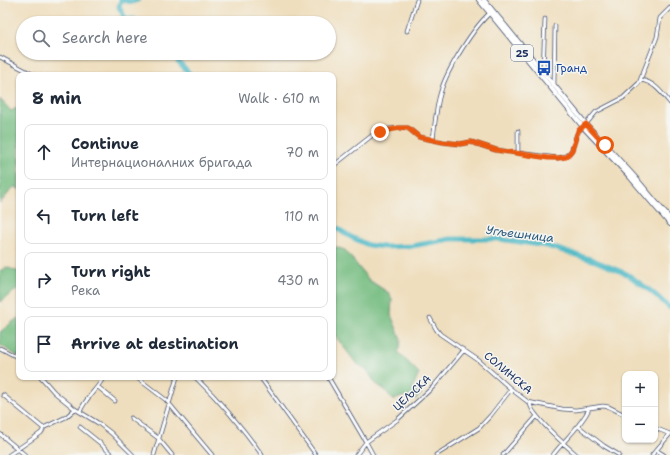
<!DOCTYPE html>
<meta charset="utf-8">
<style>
:root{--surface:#fff;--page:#f6f6f7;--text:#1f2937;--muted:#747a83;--line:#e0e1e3}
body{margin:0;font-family:"Shantell Sans",sans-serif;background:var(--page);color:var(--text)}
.controls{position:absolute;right:12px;bottom:12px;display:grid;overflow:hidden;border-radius:8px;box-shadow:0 1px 3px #0004}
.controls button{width:36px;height:36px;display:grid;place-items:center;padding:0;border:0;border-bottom:1px solid var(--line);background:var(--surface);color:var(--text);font:20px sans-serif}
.stop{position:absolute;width:12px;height:12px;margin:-9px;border:3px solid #ea580c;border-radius:50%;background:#fff}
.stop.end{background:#ea580c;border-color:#fff;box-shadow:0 1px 4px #0008}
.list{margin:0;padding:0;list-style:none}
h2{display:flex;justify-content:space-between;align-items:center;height:52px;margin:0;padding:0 16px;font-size:17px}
h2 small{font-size:13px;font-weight:400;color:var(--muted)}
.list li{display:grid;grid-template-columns:26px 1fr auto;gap:12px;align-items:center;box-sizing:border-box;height:56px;margin:0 8px 8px;padding:0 8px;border:1px solid var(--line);border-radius:8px}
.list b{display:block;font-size:15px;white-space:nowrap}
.list p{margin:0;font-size:13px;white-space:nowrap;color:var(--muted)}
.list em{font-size:13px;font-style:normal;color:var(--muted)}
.icon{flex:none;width:22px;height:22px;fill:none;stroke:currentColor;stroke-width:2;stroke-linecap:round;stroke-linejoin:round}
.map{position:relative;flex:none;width:670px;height:455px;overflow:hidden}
.search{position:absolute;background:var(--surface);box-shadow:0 1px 3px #0004;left:16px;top:16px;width:320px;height:44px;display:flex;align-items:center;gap:10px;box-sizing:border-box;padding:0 14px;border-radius:22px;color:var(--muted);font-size:15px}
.panel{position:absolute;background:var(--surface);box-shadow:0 1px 3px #0004;left:16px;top:72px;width:320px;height:308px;border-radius:8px}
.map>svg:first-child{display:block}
.forest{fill:#74bc80;stroke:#48766f}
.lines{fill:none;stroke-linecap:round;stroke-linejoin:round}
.river{stroke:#4ab7c5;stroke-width:5}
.minor-casing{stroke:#3b496c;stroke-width:4.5}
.major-casing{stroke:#3b496c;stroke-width:5.5}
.minor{stroke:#fff;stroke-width:3}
.major{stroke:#fff;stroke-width:4}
.route{stroke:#ea580c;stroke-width:5}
.labels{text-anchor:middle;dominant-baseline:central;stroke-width:3;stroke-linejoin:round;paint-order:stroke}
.shield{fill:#f6f6f2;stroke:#5d6b8a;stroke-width:1}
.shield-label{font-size:10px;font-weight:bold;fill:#1b2f5e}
.transit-label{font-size:11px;fill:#164399;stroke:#f6f6f2;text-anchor:start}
.street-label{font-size:11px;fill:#1b2f5e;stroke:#f6f6f2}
.water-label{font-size:12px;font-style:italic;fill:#29587d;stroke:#f6f6f2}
</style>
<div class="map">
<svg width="670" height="455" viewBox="0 0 670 455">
<rect width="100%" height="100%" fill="#f6f6f2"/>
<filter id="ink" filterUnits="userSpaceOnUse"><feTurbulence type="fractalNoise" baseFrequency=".025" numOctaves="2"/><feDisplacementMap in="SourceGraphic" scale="8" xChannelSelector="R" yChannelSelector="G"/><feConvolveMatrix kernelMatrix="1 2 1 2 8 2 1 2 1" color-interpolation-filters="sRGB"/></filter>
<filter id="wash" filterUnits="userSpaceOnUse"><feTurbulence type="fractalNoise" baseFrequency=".012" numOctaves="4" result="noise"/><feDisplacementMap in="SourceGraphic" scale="16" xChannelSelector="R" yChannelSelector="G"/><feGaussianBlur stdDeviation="0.9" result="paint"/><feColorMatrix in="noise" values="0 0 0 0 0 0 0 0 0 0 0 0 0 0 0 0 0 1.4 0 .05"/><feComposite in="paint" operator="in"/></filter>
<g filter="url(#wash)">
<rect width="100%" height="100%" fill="#efdebd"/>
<path class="forest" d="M0,99L11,111L19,107V190L15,186L0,203Z
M333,246L345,250L369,280L389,293L392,299L391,315L401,339L400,348L398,352L419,373L412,389L422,394L416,399L405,396L393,400L385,390L375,383L367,370L356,363L333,333Z
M6,267L19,272V288L0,302V271Z
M19,317V357L0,345V332Z"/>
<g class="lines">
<path class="river" d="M121,0L119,7L126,20L133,19L141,23
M122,0L132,2L138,0
M172,53L176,59L191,75
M333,226L351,237L368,245L384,247L412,246L451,239H499L547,246L593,260L627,274L652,292L670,308"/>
</g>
</g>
<g filter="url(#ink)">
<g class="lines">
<defs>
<path id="minor" d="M407,31L417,0
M0,57L34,75
M543,72L545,19
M641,80C654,82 662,93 670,103
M554,85L555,26
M586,124L596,112L623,98L639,83L657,37L660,18L670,8
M433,140C435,123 436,106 441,91C447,70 473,28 490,13
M518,153V131
M333,166L374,134L388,129L399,128H408L419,137L443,142L460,144L471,142L496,150L558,158C580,155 569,137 583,127
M430,318L436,329L440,334L478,360L511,389L528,402L562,409L576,410L603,406L609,407L625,415
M0,348L19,358
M41,377L54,392L75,409L98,423L111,433L133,455
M136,377L166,400L212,455
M195,377C220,401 242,427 262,455
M260,377L316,455
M328,377L366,442L373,455
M98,387L115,401
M3,395L43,428
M530,403C530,414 567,447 577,455
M80,412C83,401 98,388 104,377
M131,418L158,438L172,455
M578,426L604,446L619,455
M80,427L100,443L112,455
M43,428L66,417L75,409
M655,428L670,434
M0,434L25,455
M656,450L664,455
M9,455L41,433L43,430V428
M154,455L177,377
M356,455L366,442L397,420L433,387L464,350
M436,455L479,428L491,415L511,389
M503,455L537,416
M553,455C565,439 581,426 589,409
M652,455L670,434"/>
<path id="major" d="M479,0L583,127L630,177L670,224
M484,0L586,124L634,176L670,219"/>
</defs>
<use href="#minor" class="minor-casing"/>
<use href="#major" class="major-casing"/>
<use href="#minor" class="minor"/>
<use href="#major" class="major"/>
</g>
</g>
<g class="lines" filter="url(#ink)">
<path class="route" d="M380,132L399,128H408L419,137L443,142L460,144L471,142L496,150L548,158H558L566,157L568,155L572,150L578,131L586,124L605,145"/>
</g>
<defs>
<symbol id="bus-bare" viewBox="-9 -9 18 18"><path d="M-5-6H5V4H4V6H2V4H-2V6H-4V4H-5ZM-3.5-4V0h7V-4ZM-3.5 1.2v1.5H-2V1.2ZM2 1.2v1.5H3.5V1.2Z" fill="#1a4fb4" stroke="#f6f6f2" stroke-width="2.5" paint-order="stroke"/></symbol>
</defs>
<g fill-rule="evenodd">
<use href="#bus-bare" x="533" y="57" width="22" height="22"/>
</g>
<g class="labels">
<rect class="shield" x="511" y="45" width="22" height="16" rx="3"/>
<g class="shield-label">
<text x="522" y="53">25</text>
</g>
<g class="transit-label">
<text x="556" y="68">Гранд</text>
</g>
<g class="street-label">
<text transform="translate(508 373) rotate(40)">СОЛИНСКА</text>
<text transform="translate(412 393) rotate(-43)">ЦЕЉСКА</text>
</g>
<g class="water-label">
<text transform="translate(520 234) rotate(7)">Угљешница</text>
</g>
</g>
</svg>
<div class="controls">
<button>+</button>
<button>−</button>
</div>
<div class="stop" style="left:605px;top:145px"></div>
<div class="stop end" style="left:380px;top:132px"></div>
<div class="search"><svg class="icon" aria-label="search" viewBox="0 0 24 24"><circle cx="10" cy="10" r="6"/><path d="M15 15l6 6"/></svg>Search here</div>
<section class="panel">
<h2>8 min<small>Walk · 610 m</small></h2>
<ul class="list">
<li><svg class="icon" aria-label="ahead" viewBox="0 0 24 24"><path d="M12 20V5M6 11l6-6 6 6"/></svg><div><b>Continue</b><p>Интернационалних бригада</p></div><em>70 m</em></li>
<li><svg class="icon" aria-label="left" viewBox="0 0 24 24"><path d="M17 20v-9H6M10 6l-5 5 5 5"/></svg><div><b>Turn left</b></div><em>110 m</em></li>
<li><svg class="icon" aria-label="right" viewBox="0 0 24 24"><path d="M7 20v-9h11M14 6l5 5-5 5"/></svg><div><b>Turn right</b><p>Река</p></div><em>430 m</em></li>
<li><svg class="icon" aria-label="arrive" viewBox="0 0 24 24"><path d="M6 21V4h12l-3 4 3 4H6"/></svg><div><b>Arrive at destination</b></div></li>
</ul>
</section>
</div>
